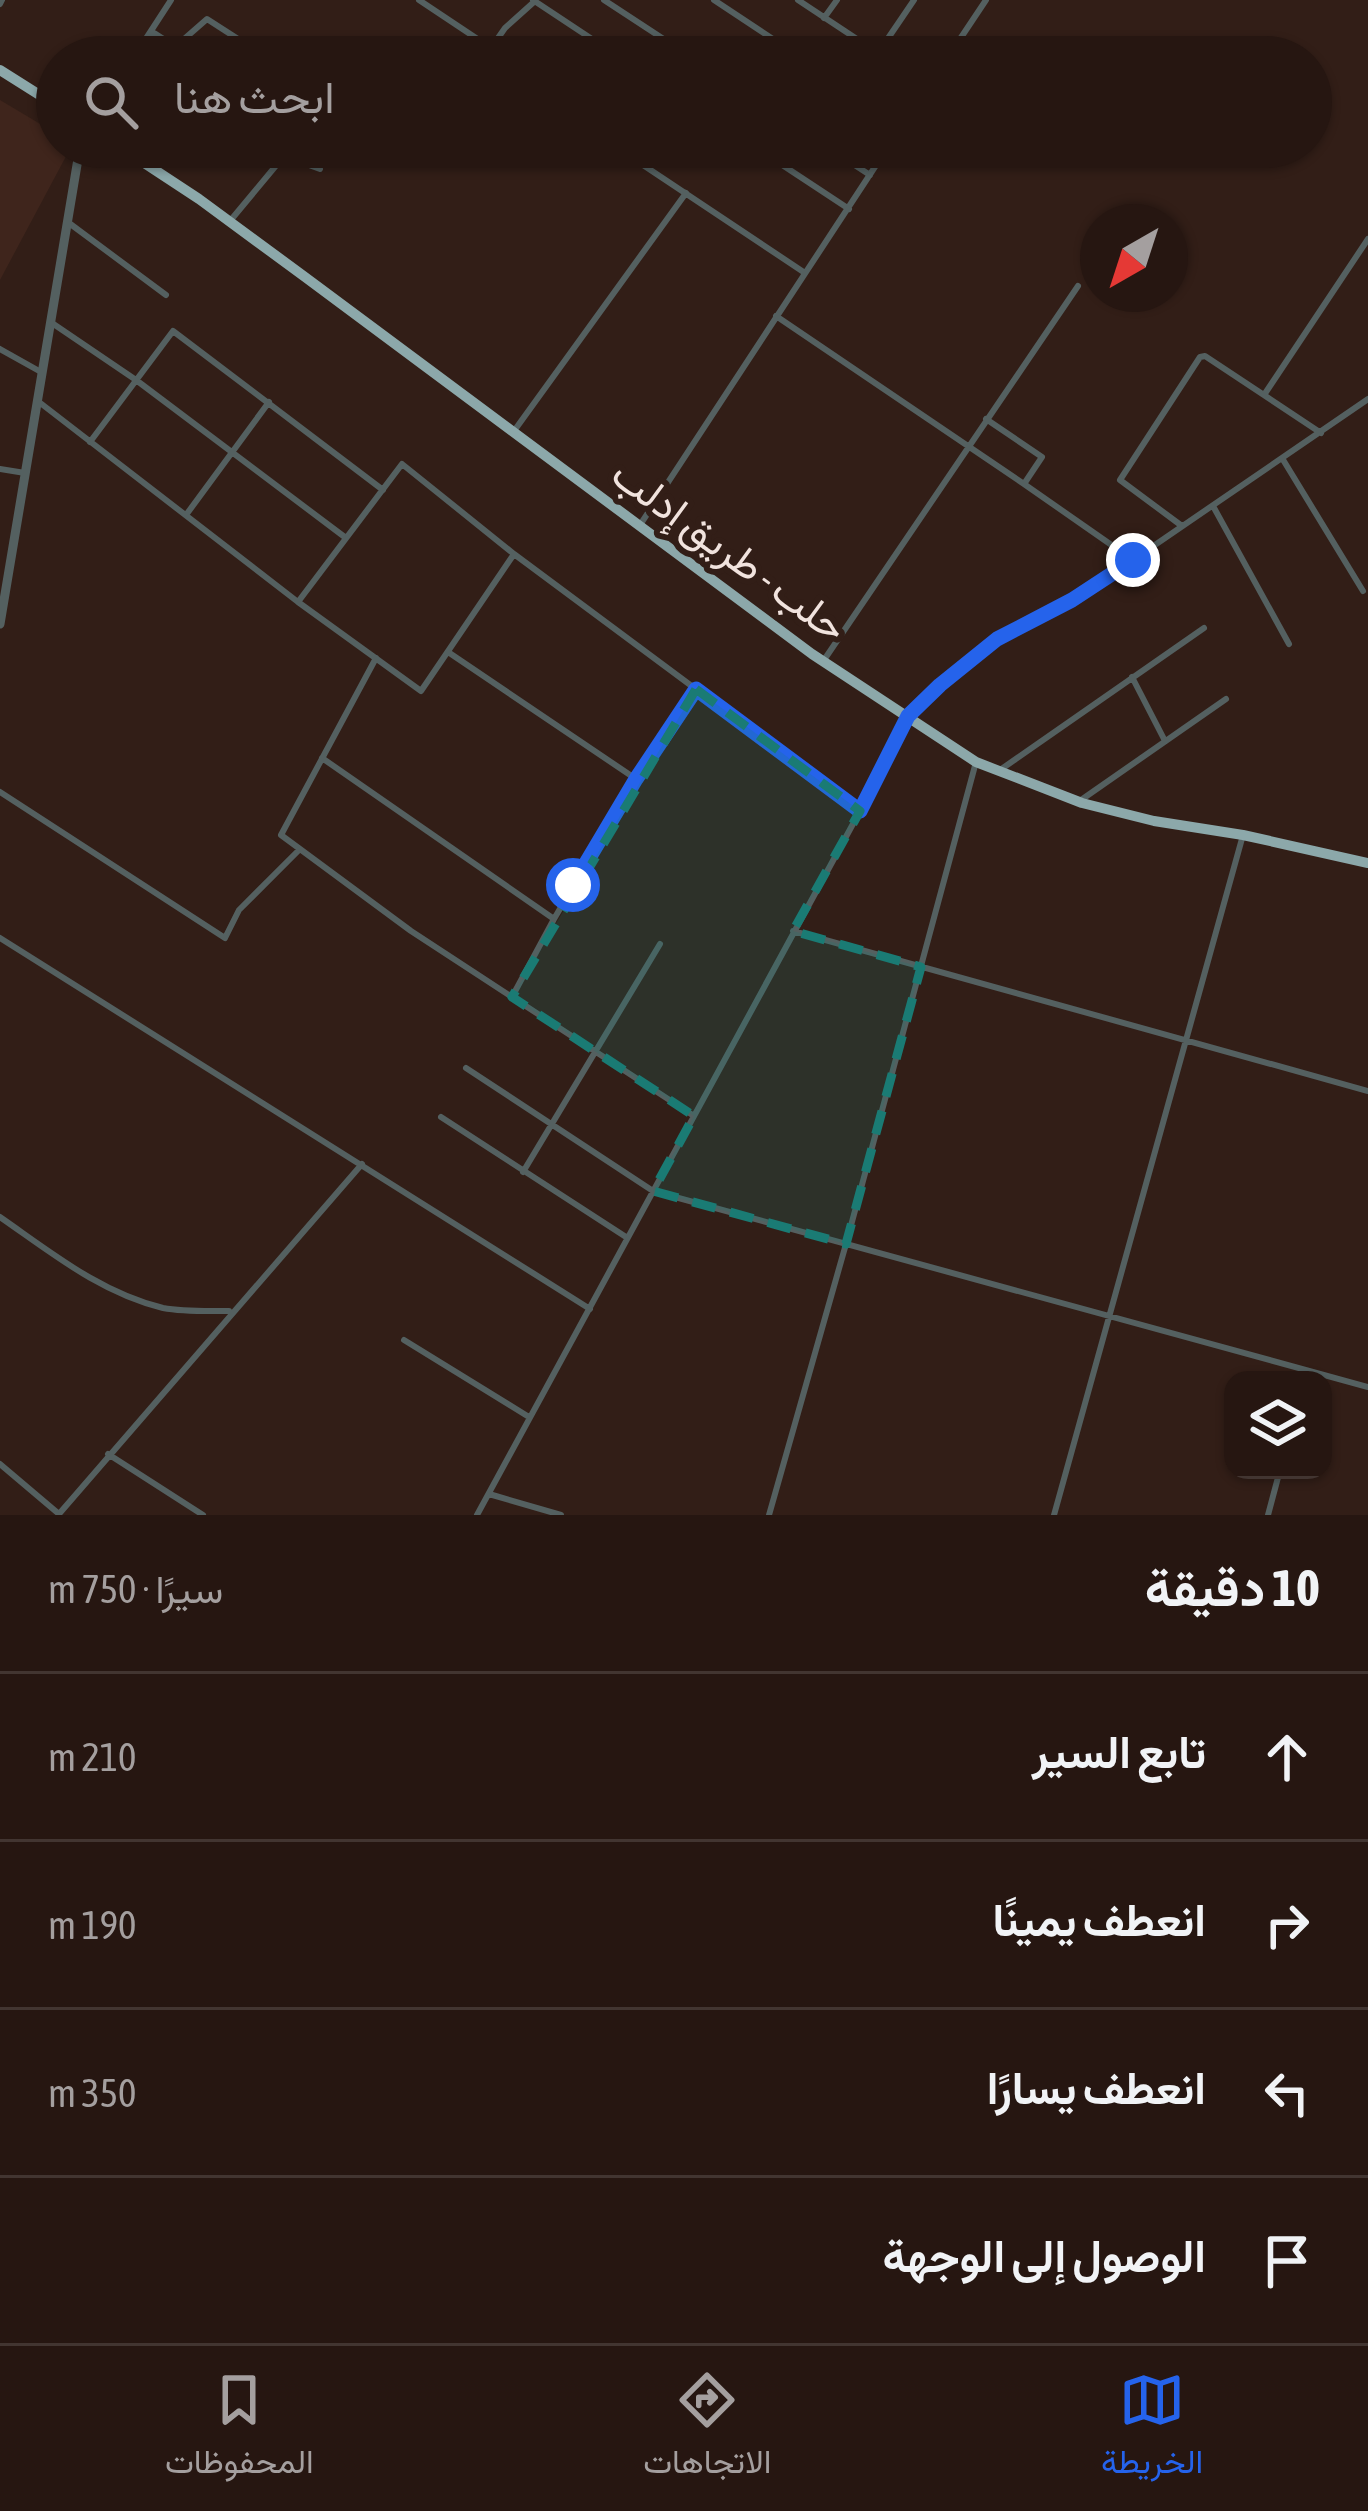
<!DOCTYPE html>
<html lang="ar">
<meta charset="utf-8">
<style>
:root{--surface:#261611;--page:#2e1f1a;--text:#f1f3f6;--muted:#a49f9f;--line:#423531;--accent:#2563eb}
body{margin:0;font-family:"Asap Condensed",Vazirmatn,sans-serif;background:var(--page);color:var(--text);direction:rtl}
.controls{position:absolute;right:36px;bottom:36px;display:grid;overflow:hidden;border-radius:24px;box-shadow:0 3px 9px #0004}
.controls button{width:108px;height:108px;display:grid;place-items:center;padding:0;border:0;border-bottom:3px solid var(--line);background:var(--surface);color:var(--text);font:60px sans-serif}
.compass{position:absolute;left:1080px;top:204px;width:108px;height:108px;border-radius:50%;background:var(--surface);box-shadow:0 3px 9px #0004;rotate:219deg}
.stop{position:absolute;width:36px;height:36px;margin:-27px;border:9px solid #2563eb;border-radius:50%;background:#fff}
.stop.end{background:#2563eb;border-color:#fff;box-shadow:0 3px 12px #0008}
.list{margin:0;padding:0;list-style:none}
h2{display:flex;justify-content:space-between;align-items:center;height:156px;margin:0;padding:0 48px;font-size:51px}
h2 small{font-size:39px;font-weight:400;color:var(--muted)}
.list li{display:grid;grid-template-columns:78px 1fr auto;gap:36px;align-items:center;box-sizing:border-box;height:168px;padding:0 48px;border-top:3px solid var(--line)}
.list b{display:block;font-size:45px;white-space:nowrap}
.list em{font-size:39px;font-style:normal;color:var(--muted)}
.icon{flex:none;width:66px;height:66px;fill:none;stroke:currentColor;stroke-width:2;stroke-linecap:round;stroke-linejoin:round}
.map{position:relative;flex:none;width:1368px;height:1515px;overflow:hidden;direction:ltr}
.search{position:absolute;background:var(--surface);box-shadow:0 3px 9px #0004;left:36px;right:36px;top:36px;height:132px;display:flex;align-items:center;gap:30px;box-sizing:border-box;padding:0 42px;border-radius:66px;color:var(--muted);font-size:45px}
.sheet{height:828px;background:var(--surface)}
nav{display:flex;justify-content:space-around;align-items:center;box-sizing:border-box;height:168px;border-top:3px solid var(--line);background:var(--surface);font-size:33px;color:var(--muted)}
nav a{display:grid;justify-items:center;gap:6px}
nav .on{color:var(--accent)}
.map>svg:first-child{display:block}
.built{fill:#3f251c}
.lines{fill:none;stroke-linecap:round;stroke-linejoin:round}
.minor{stroke:#546060;stroke-width:6}
.tertiary{stroke:#546060;stroke-width:9}
.trunk{stroke:#8ca8aa;stroke-width:10}
.route{stroke:#2563eb;stroke-width:15}
.marked{fill:#1a7b74;fill-opacity:0.2;stroke:#1a7b74;stroke-width:9;stroke-dasharray:24 15;stroke-linejoin:round}
.labels{text-anchor:middle;dominant-baseline:central;stroke-width:12;stroke-linejoin:round;paint-order:stroke}
.street-label{font-size:42px;fill:#f1e3de;stroke:#321e17}
</style>
<div class="map">
<svg width="1368" height="1515" viewBox="0 0 1368 1515">
<rect width="100%" height="100%" fill="#321e17"/>
<path class="built" d="M0,100L57,134V147H71L0,280Z"/>
<g class="lines">
<path class="minor" d="M419,0L491,48L496,57
M533,0L619,57
M604,0L691,57
M714,0L800,57
M798,0L884,57
M0,4L2,0
M824,18L837,0
M151,31L176,47L183,40L205,57
M183,40L207,19L266,57
M491,48L505,28L535,1
M878,53L914,0
M134,57L171,0
M948,57L986,0
M273,147L284,156L320,169
M616,147L805,273
M755,147L849,209
M827,147L870,175
M230,221L284,156
M69,223L166,295
M776,316L1024,484
M52,323L136,380L346,538
M0,349L41,372
M1264,395L1368,239
M39,402L298,602L421,691L514,554
M986,419L1042,457L1024,484L1133,560
M514,431L686,193
M90,442L173,331L383,490
M1282,458L1363,591
M0,469L25,473
M1213,506L1289,644
M186,515L269,402
M640,525L888,147
M1182,526L1120,480L1200,357L1205,356L1321,433
M298,602L402,464L514,554L860,811
M448,652L636,779
M376,658L281,835L411,931L694,1116
M824,660L1078,286
M1132,677L1165,741
M322,758L554,919L636,779L696,689
M1000,770L1204,628
M0,792L225,938L239,910L300,849
M1081,800L1226,699
M793,931L1368,1091
M0,938L590,1309
M512,997L554,919
M466,1068L653,1191L1368,1387
M441,1117L626,1237
M523,1172L660,944
M0,1217C52,1253 101,1293 163,1308C184,1312 208,1311 229,1311
M404,1340L529,1417
M108,1454L203,1515
M0,1464L59,1514L362,1164
M489,1494L561,1515
M477,1515L860,811L908,716L967,661L997,639L1072,600L1133,560L1368,399
M769,1515L846,1244L976,762
M1054,1515L1243,835
M1268,1515L1280,1470"/>
<path class="tertiary" d="M0,624L80,147"/>
<path class="trunk" d="M0,70L57,106
M120,147L199,199L305,277L812,654L976,762L1082,803L1154,821L1243,835L1368,863"/>
</g>
<g class="lines">
<path class="route" d="M573,885L636,779L696,689L860,811L908,716L940,685L997,639L1072,600L1133,560"/>
</g>
<path class="marked" d="M696,689L860,811L793,931L921,967L846,1244L653,1191L694,1116L512,997Z"/>
<g class="labels">
<g class="street-label">
<text transform="translate(730 550) rotate(36)">حلب - طريق إدلب</text>
</g>
</g>
</svg>
<div class="controls">
<button><svg class="icon" aria-label="layers" viewBox="0 0 24 24"><path d="M12 4l9 5-9 5-9-5zM3 14l9 5 9-5"/></svg></button>
</div>
<svg class="compass" viewBox="-18 -18 36 36"><path d="M0-13l5 13h-10z" fill="#e53935"/><path d="M0 13l5-13h-10z" fill="#a49f9f"/></svg>
<div class="stop" style="left:573px;top:885px"></div>
<div class="stop end" style="left:1133px;top:560px"></div>
<div class="search"><svg class="icon" aria-label="search" viewBox="0 0 24 24"><circle cx="10" cy="10" r="6"/><path d="M15 15l6 6"/></svg>ابحث هنا</div>
</div>
<section class="sheet">
<h2>10 دقيقة<small>سيرًا · 750 m</small></h2>
<ul class="list">
<li><svg class="icon" aria-label="ahead" viewBox="0 0 24 24"><path d="M12 20V5M6 11l6-6 6 6"/></svg><div><b>تابع السير</b></div><em>210 m</em></li>
<li><svg class="icon" aria-label="right" viewBox="0 0 24 24"><path d="M7 20v-9h11M14 6l5 5-5 5"/></svg><div><b>انعطف يمينًا</b></div><em>190 m</em></li>
<li><svg class="icon" aria-label="left" viewBox="0 0 24 24"><path d="M17 20v-9H6M10 6l-5 5 5 5"/></svg><div><b>انعطف يسارًا</b></div><em>350 m</em></li>
<li><svg class="icon" aria-label="arrive" viewBox="0 0 24 24"><path d="M6 21V4h12l-3 4 3 4H6"/></svg><div><b>الوصول إلى الوجهة</b></div></li>
</ul>
</section>
<nav>
<a class="on"><svg class="icon" aria-label="map" viewBox="0 0 24 24"><path d="M3 6l6-2 6 2 6-2v14l-6 2-6-2-6 2zM9 4v14M15 6v14"/></svg>الخريطة</a>
<a><svg class="icon" aria-label="directions" viewBox="0 0 24 24"><path d="M12 3l9 9-9 9-9-9zM9 14v-3h6M13 9l2 2-2 2"/></svg>الاتجاهات</a>
<a><svg class="icon" aria-label="saved" viewBox="0 0 24 24"><path d="M7 4h10v16l-5-4-5 4z"/></svg>المحفوظات</a>
</nav>
